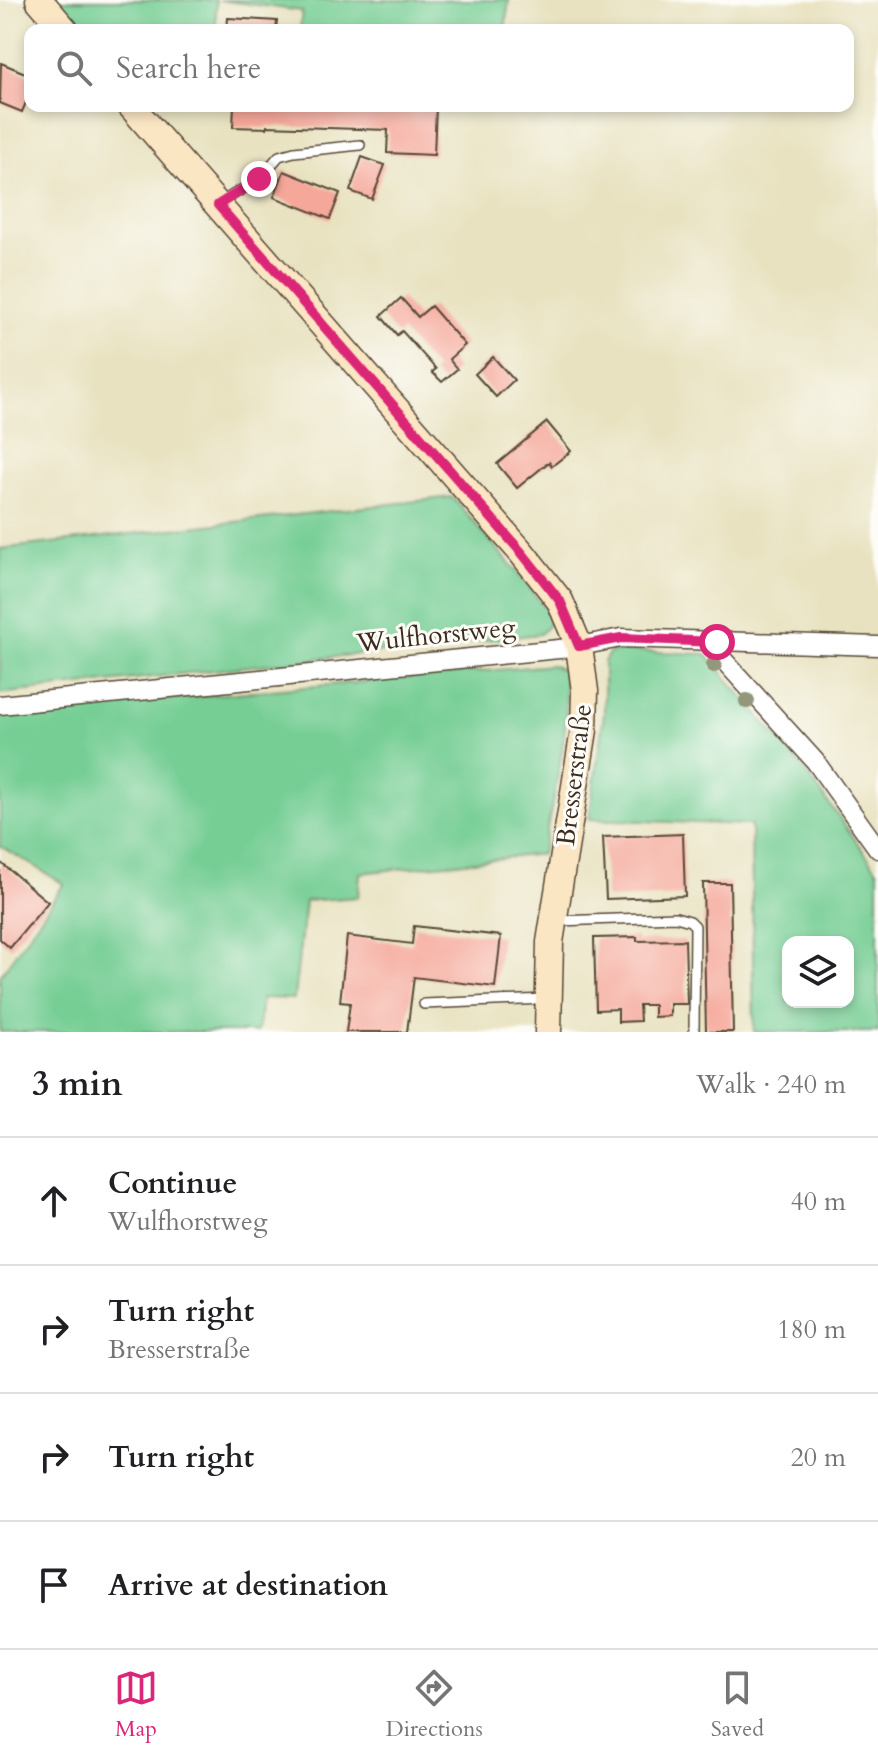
<!DOCTYPE html>
<meta charset="utf-8">
<style>
:root{--surface:#fff;--page:#f6f6f6;--text:#202124;--muted:#757577;--line:#e0e0e0;--accent:#db2777}
body{margin:0;font-family:Cardo,serif;background:var(--page);color:var(--text)}
.controls{position:absolute;right:24px;bottom:24px;display:grid;overflow:hidden;border-radius:16px;box-shadow:0 4px 12px #0003}
.controls button{width:72px;height:72px;display:grid;place-items:center;padding:0;border:0;border-bottom:2px solid var(--line);background:var(--surface);color:var(--text);font:40px sans-serif}
.stop{position:absolute;width:24px;height:24px;margin:-18px;border:6px solid #db2777;border-radius:50%;background:#fff}
.stop.end{background:#db2777;border-color:#fff;box-shadow:0 2px 8px #0008}
.list{margin:0;padding:0;list-style:none}
h2{display:flex;justify-content:space-between;align-items:center;height:104px;margin:0;padding:0 32px;font-size:34px}
h2 small{font-size:26px;font-weight:400;color:var(--muted)}
.list li{display:grid;grid-template-columns:52px 1fr auto;gap:24px;align-items:center;box-sizing:border-box;height:128px;padding:0 32px;border-top:2px solid var(--line)}
.list b{display:block;font-size:30px;white-space:nowrap}
.list p{margin:0;font-size:26px;white-space:nowrap;color:var(--muted)}
.list em{font-size:26px;font-style:normal;color:var(--muted)}
.icon{flex:none;width:44px;height:44px;fill:none;stroke:currentColor;stroke-width:2;stroke-linecap:round;stroke-linejoin:round}
.map{position:relative;flex:none;width:878px;height:1032px;overflow:hidden}
.search{position:absolute;background:var(--surface);box-shadow:0 4px 12px #0003;left:24px;right:24px;top:24px;height:88px;display:flex;align-items:center;gap:20px;box-sizing:border-box;padding:0 28px;border-radius:16px;color:var(--muted);font-size:30px}
.sheet{height:616px;background:var(--surface)}
nav{display:flex;justify-content:space-around;align-items:center;box-sizing:border-box;height:112px;border-top:2px solid var(--line);background:var(--surface);font-size:22px;color:var(--muted)}
nav a{display:grid;justify-items:center;gap:4px}
nav .on{color:var(--accent)}
.map>svg:first-child{display:block}
.green{fill:#76ce94;stroke:#587c59;stroke-width:2;fill-rule:evenodd}
.building{fill:#f5a79a}
.lines{fill:none;stroke-linecap:round;stroke-linejoin:round}
.lane-casing{stroke:#554636;stroke-width:12}
.street-casing{stroke:#554636;stroke-width:21}
.secondary-casing{stroke:#554636;stroke-width:29}
.lane{stroke:#fff;stroke-width:9}
.street{stroke:#fff;stroke-width:18}
.secondary{stroke:#fbe6c4;stroke-width:26}
.tree{fill:#93987a}
.route{stroke:#db2777;stroke-width:10}
.labels{text-anchor:middle;dominant-baseline:central;stroke-width:6;stroke-linejoin:round;paint-order:stroke}
.street-label{font-size:26px;fill:#3b2a1e;stroke:#fdfcf7}
</style>
<div class="map">
<svg width="878" height="1032" viewBox="0 0 878 1032">
<rect width="100%" height="100%" fill="#fdfcf7"/>
<filter id="ink" filterUnits="userSpaceOnUse"><feTurbulence type="fractalNoise" baseFrequency=".0125" numOctaves="2"/><feDisplacementMap in="SourceGraphic" scale="16" xChannelSelector="R" yChannelSelector="G"/><feConvolveMatrix kernelMatrix="1 2 1 2 8 2 1 2 1" color-interpolation-filters="sRGB"/></filter>
<filter id="wash" filterUnits="userSpaceOnUse"><feTurbulence type="fractalNoise" baseFrequency=".006" numOctaves="4" result="noise"/><feDisplacementMap in="SourceGraphic" scale="32" xChannelSelector="R" yChannelSelector="G"/><feGaussianBlur stdDeviation="1.8" result="paint"/><feColorMatrix in="noise" values="0 0 0 0 0 0 0 0 0 0 0 0 0 0 0 0 0 1.4 0 .05"/><feComposite in="paint" operator="in"/></filter>
<g filter="url(#wash)">
<rect width="100%" height="100%" fill="#e8e2c0"/>
<path class="green" d="M53,0H216V30H80Z
M219,0H509L505,30H300L302,11Z
M452,497L511,565L547,611L549,625L540,634L0,694V549Z
M624,651L706,654L803,768L878,871V1032H754L751,825L589,819L604,714V662L609,653ZM788,942H848V1002H788Z
M552,665L563,670C574,724 552,799 542,854L360,873L358,897L305,901L294,999L262,998L258,1032H0V976L64,884L0,846V714Z"/>
<g id="blocks">
<path class="building" d="M228,18L277,21L276,30H227Z
M1,63L30,75V93L22,112L0,103Z
M234,106H436L434,155L387,153L388,130L267,126V128L233,127Z
M362,157L385,165L372,199L350,191Z
M284,171L340,193L330,219L274,197Z
M401,298L418,317L431,306L465,345L449,359L457,369L442,382L432,372L436,369L402,331L397,335L381,316Z
M493,357L514,380L496,397L475,374Z
M547,422L571,451L552,466L549,462L517,488L497,464Z
M683,834L685,896L606,899L603,837Z
M0,862L48,902L10,948L0,939Z
M703,883H730L733,1032H706Z
M414,926L501,936L495,987L414,977L407,1032H346L350,1003L340,1002L347,936L412,944Z
M637,937V941L685,940L687,1004H670V1016L654,1017V1005H639L640,1021L618,1022V1009L596,1010L594,938Z"/>
</g>
</g>
<g filter="url(#ink)">
<use href="#blocks" fill-opacity="0" stroke="#554636" stroke-width="2"/>
<g class="lines">
<defs>
<path id="lane" d="M218,204L259,179L279,156L294,152L360,145
M557,921L676,917L690,921L695,926L694,1031
M424,1004L545,999"/>
<path id="street" d="M717,642L718,654L815,761L878,849
M0,705L569,648L621,638L878,646"/>
<path id="secondary" d="M39,0L65,30
M131,106L522,553L560,601L579,646L585,691L584,730L550,942L548,1032"/>
</defs>
<use href="#lane" class="lane-casing"/>
<use href="#street" class="street-casing"/>
<use href="#secondary" class="secondary-casing"/>
<use href="#lane" class="lane"/>
<use href="#street" class="street"/>
<use href="#secondary" class="secondary"/>
</g>
<g class="tree">
<circle cx="714" cy="665" r="8"/>
<circle cx="747" cy="701" r="8"/>
</g>
</g>
<g class="lines" filter="url(#ink)">
<path class="route" d="M259,179L218,205L522,553L560,601L579,646L621,638L717,642"/>
</g>
<g class="labels">
<g class="street-label">
<text transform="translate(436 635) rotate(-6)">Wulfhorstweg</text>
<text transform="translate(574 775) rotate(-83)">Bresserstraße</text>
</g>
</g>
</svg>
<div class="controls">
<button><svg class="icon" aria-label="layers" viewBox="0 0 24 24"><path d="M12 4l9 5-9 5-9-5zM3 14l9 5 9-5"/></svg></button>
</div>
<div class="stop" style="left:717px;top:642px"></div>
<div class="stop end" style="left:259px;top:179px"></div>
<div class="search"><svg class="icon" aria-label="search" viewBox="0 0 24 24"><circle cx="10" cy="10" r="6"/><path d="M15 15l6 6"/></svg>Search here</div>
</div>
<section class="sheet">
<h2>3 min<small>Walk · 240 m</small></h2>
<ul class="list">
<li><svg class="icon" aria-label="ahead" viewBox="0 0 24 24"><path d="M12 20V5M6 11l6-6 6 6"/></svg><div><b>Continue</b><p>Wulfhorstweg</p></div><em>40 m</em></li>
<li><svg class="icon" aria-label="right" viewBox="0 0 24 24"><path d="M7 20v-9h11M14 6l5 5-5 5"/></svg><div><b>Turn right</b><p>Bresserstraße</p></div><em>180 m</em></li>
<li><svg class="icon" aria-label="right" viewBox="0 0 24 24"><path d="M7 20v-9h11M14 6l5 5-5 5"/></svg><div><b>Turn right</b></div><em>20 m</em></li>
<li><svg class="icon" aria-label="arrive" viewBox="0 0 24 24"><path d="M6 21V4h12l-3 4 3 4H6"/></svg><div><b>Arrive at destination</b></div></li>
</ul>
</section>
<nav>
<a class="on"><svg class="icon" aria-label="map" viewBox="0 0 24 24"><path d="M3 6l6-2 6 2 6-2v14l-6 2-6-2-6 2zM9 4v14M15 6v14"/></svg>Map</a>
<a><svg class="icon" aria-label="directions" viewBox="0 0 24 24"><path d="M12 3l9 9-9 9-9-9zM9 14v-3h6M13 9l2 2-2 2"/></svg>Directions</a>
<a><svg class="icon" aria-label="saved" viewBox="0 0 24 24"><path d="M7 4h10v16l-5-4-5 4z"/></svg>Saved</a>
</nav>
